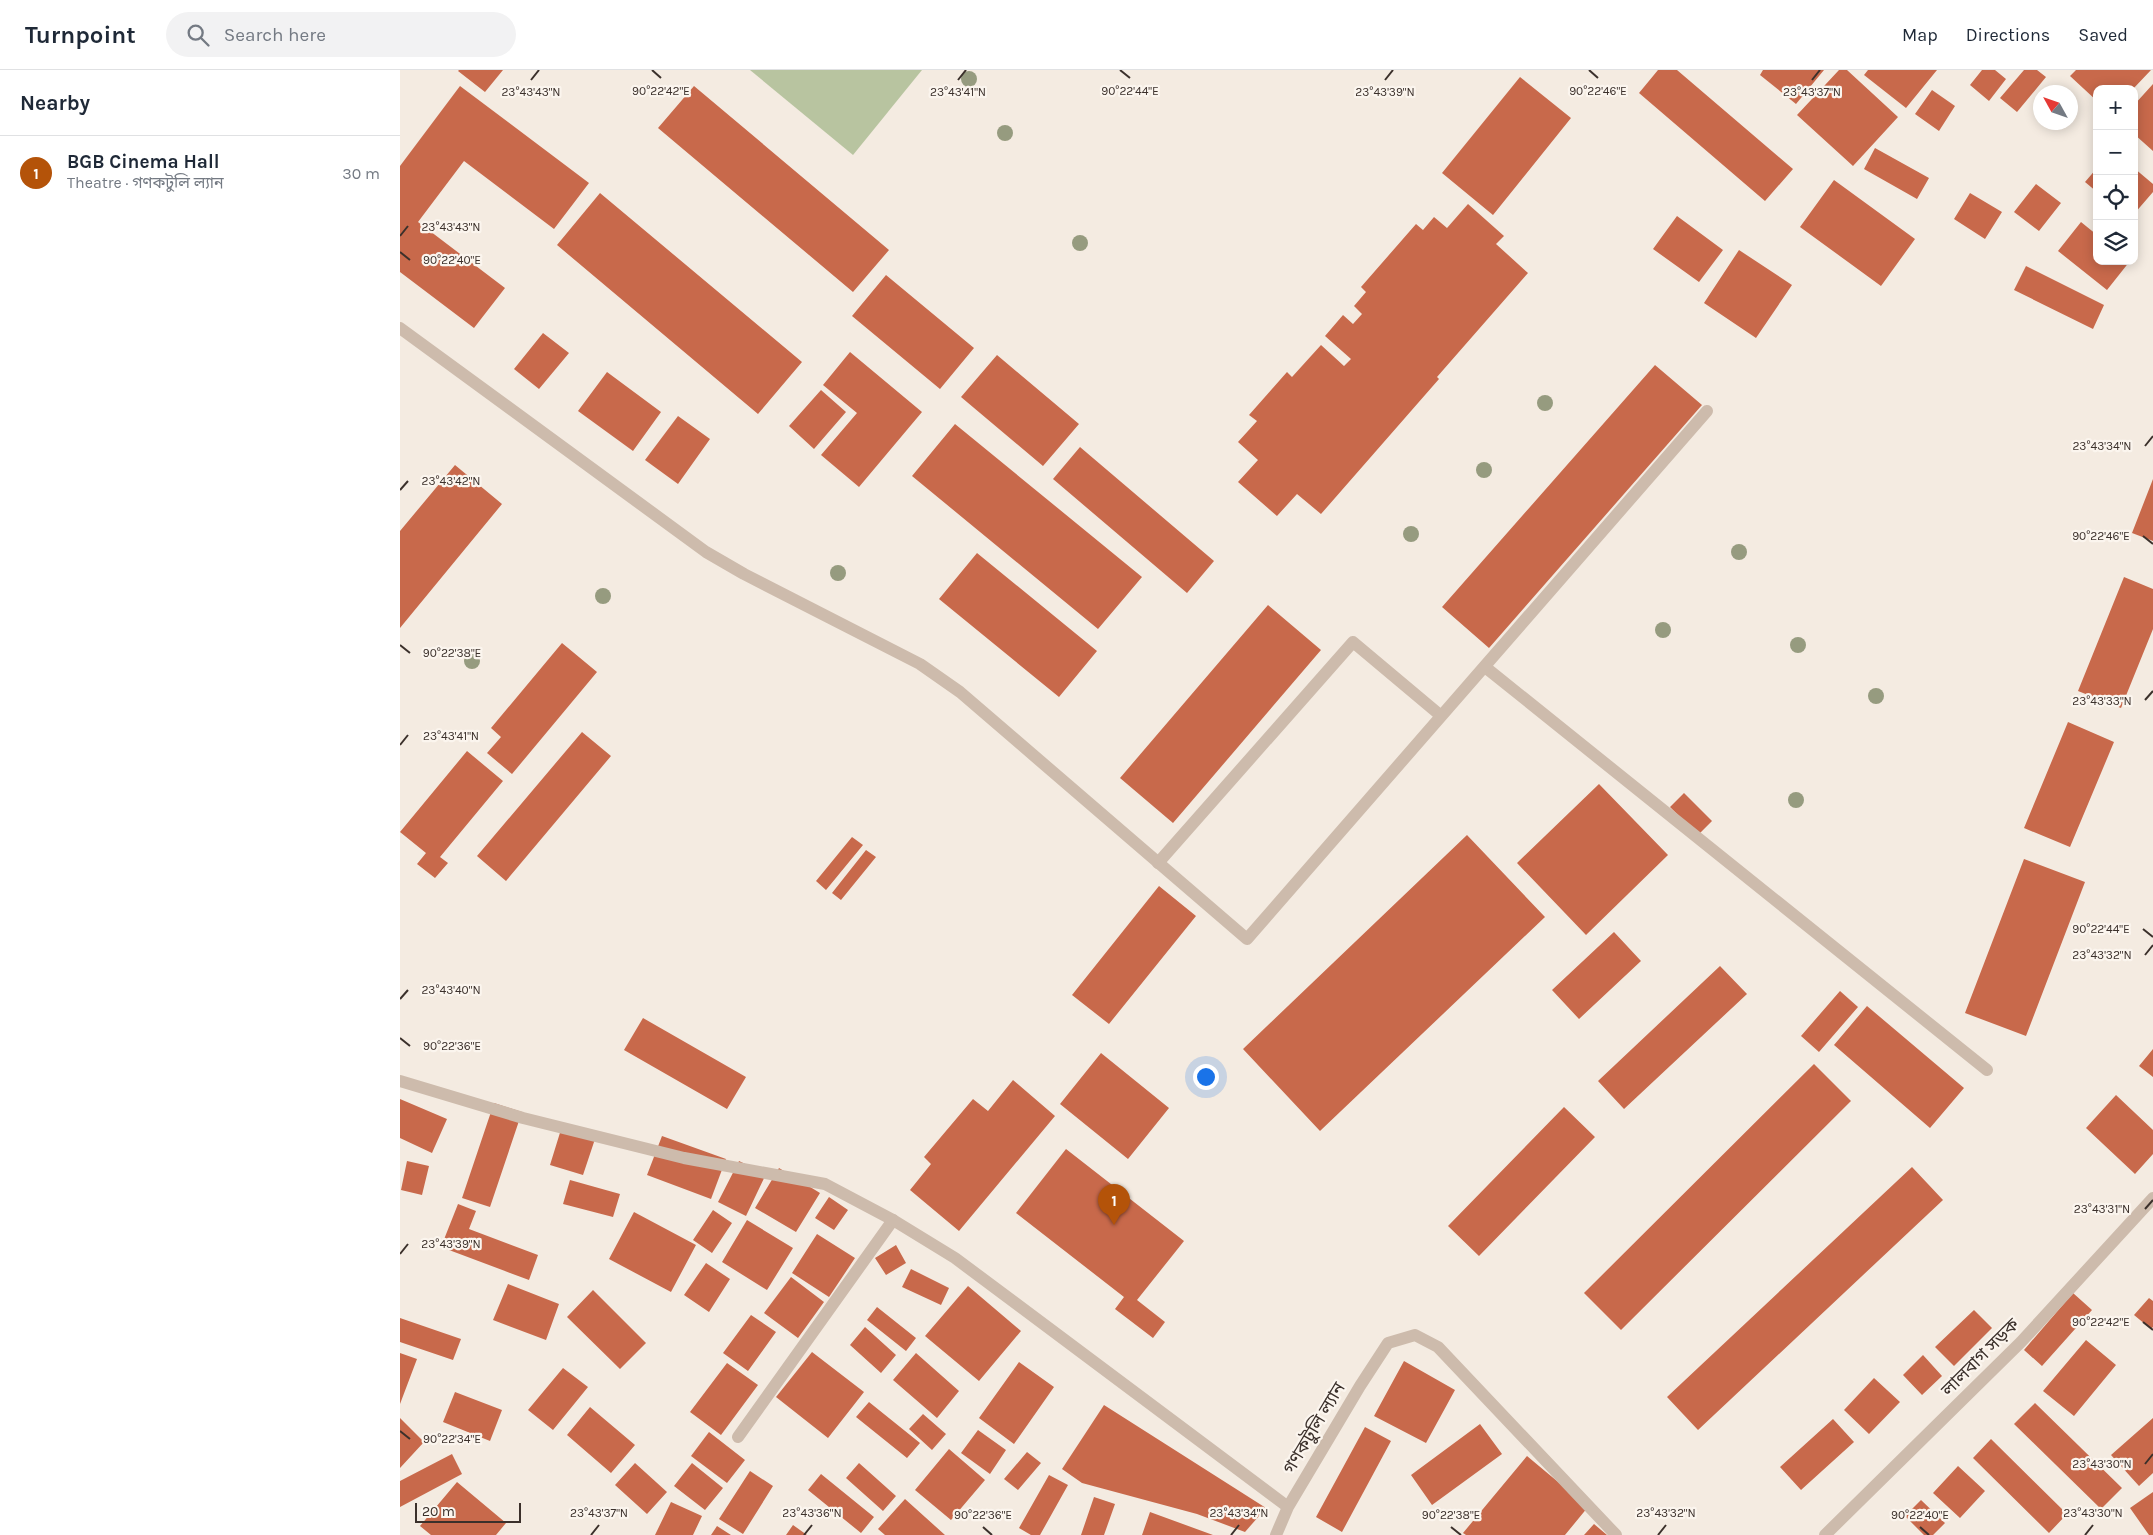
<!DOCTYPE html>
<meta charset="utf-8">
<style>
:root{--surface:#fff;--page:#f2f2f3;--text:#1f2937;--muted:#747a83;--line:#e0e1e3;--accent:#b45309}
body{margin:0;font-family:Karla,"Noto Sans Bengali",sans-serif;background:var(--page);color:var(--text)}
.controls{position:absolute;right:15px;top:15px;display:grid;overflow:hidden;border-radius:10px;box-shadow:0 2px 12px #0003}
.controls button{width:45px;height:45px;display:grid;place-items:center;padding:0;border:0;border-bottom:1px solid var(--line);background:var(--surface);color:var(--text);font:25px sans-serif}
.compass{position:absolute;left:1633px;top:15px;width:45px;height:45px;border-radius:50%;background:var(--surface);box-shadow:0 2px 12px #0003;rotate:310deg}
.scale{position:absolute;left:15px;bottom:12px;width:106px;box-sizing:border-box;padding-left:5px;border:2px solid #3b302b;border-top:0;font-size:14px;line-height:18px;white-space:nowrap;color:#3b302b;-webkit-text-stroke:4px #fbf5ee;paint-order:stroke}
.you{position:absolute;left:805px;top:1006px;width:18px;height:18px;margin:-12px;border:4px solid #fff;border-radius:50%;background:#1a73e8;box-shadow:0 0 0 8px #1a73e833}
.badge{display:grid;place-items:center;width:32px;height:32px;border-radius:50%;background:var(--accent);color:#fff;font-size:16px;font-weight:700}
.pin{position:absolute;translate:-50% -41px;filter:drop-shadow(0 1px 2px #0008)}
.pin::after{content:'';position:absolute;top:26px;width:18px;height:15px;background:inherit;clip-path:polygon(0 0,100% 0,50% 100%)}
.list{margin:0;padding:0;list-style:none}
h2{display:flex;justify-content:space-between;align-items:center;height:65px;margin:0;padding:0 20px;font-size:21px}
h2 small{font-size:16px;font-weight:400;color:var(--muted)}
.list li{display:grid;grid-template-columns:32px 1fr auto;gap:15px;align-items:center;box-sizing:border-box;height:75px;padding:0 20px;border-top:1px solid var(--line)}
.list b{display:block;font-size:19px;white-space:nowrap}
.list p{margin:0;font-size:16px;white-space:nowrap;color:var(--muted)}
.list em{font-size:16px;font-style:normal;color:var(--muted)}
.icon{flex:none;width:28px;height:28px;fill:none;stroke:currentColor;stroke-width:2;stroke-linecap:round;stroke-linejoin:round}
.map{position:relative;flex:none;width:1753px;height:1465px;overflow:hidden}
header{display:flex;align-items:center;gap:30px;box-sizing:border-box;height:70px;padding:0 25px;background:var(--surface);border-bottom:1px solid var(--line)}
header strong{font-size:24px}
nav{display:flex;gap:28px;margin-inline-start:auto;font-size:18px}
.search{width:350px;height:45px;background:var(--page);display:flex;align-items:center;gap:12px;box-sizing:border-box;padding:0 18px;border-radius:28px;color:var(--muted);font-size:19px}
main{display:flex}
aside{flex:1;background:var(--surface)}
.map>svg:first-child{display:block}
.green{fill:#b8c4a0}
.building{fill:#c8694b}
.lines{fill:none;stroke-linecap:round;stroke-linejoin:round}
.minor{stroke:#cdbbac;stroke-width:12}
.tertiary{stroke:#cdbbac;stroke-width:12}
.tree{fill:#969b7f}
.ticks{fill:none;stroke:#3b302b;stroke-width:2}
.labels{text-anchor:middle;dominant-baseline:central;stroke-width:4.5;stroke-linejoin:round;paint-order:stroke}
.street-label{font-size:18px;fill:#3b302b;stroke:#fbf5ee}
.ticks-label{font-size:12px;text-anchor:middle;fill:#3b302b;stroke:#fbf5ee;stroke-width:4.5;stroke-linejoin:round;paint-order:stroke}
</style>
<header>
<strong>Turnpoint</strong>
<div class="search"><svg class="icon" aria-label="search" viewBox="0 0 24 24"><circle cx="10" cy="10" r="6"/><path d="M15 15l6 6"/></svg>Search here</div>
<nav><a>Map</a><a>Directions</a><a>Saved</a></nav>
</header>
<main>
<aside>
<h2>Nearby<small></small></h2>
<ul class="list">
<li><span class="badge">1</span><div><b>BGB Cinema Hall</b><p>Theatre · গণকটুলি ল্যান</p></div><em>30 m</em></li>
</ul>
</aside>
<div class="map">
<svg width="1753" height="1465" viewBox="0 0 1753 1465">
<rect width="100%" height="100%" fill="#f4ebe1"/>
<path class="green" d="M350,0H522L453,85Z"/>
<path class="building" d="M59,0H103L85,22L58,1Z
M1258,0H1277L1393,99L1365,131L1239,23Z
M1363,0H1424L1396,34L1360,5Z
M1439,0H1447L1498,47L1453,96L1397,45Z
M1468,0H1537L1506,38L1464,5Z
M1582,0H1595L1606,9L1589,31L1570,15Z
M1624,0H1637L1646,7L1617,42L1600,28Z
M1676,0H1751L1733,19H1697V31L1670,6Z
M1120,7L1171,48L1093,145L1042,103Z
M1753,14V81L1734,64V35Z
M60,16L189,113L154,159L64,91L18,152L105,218L74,258L0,202V96Z
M294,16L489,180L453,222L258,58Z
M1532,20L1555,36L1539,61L1515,44Z
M1475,78L1529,108L1517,129L1464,99Z
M1697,98V122L1685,112Z
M1734,98L1753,114V122L1734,144Z
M1434,110L1515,169L1481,216L1400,157Z
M1636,114L1661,133L1639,161L1614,142Z
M200,123L402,292L358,344L157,175Z
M1570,123L1602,142L1585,169L1554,149Z
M1068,134L1104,166L1096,174L1128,203L1037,307L1039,309L921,444L897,424L877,446L838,412L858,390L838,372L857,351L849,345L887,302L892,307L921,275L944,296L951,289L925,266L943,245L953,254L962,244L954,236L966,222L961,217L1016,154L1023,160L1034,147L1047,158Z
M1277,146L1323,180L1299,212L1253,179Z
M1681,152L1697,165V191H1730L1707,220L1658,181Z
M1339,180L1392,215L1356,268L1304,233Z
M1626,196L1704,235L1693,259L1614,220Z
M486,205L574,278L540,319L452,246Z
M143,263L169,283L139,319L114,299Z
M450,282L522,342L459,417L421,385L457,343L423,315Z
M597,285L679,354L643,396L561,327Z
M1255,295L1302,335L1089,578L1042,537Z
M207,302L261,342L233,381L178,341Z
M421,320L446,342L414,379L389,356Z
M278,346L310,369L278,414L245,390Z
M555,354L742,507L698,559L512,406Z
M680,377L814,491L787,523L653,409Z
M55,395L102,434L0,558V461Z
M1753,409V471L1732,463Z
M577,483L697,581L659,627L539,529Z
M1724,507L1753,519V559L1721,638L1678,621Z
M868,535L921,580L773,753L720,708Z
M162,573L197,602L112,704L87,683L101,667L91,658Z
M1668,652L1714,672L1670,777L1624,758Z
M182,662L211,686L106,811L77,786Z
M67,681L103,711L40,787L48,793L35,808L17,794L26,783L0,762Z
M1199,714L1268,785L1186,865L1117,793Z
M1284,723L1312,751L1298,765L1270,737Z
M1067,765L1145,847L920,1061L843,979Z
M452,767L463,775L426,820L416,811Z
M466,780L476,787L441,830L432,823Z
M1624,789L1685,812L1626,966L1565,943Z
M759,816L796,846L709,954L672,925Z
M1214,862L1241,891L1179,949L1152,920Z
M1320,896L1347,924L1224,1039L1198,1011Z
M1440,921L1458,937L1419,982L1401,966Z
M1467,936L1564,1018L1530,1058L1434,975Z
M243,948L346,1007L327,1039L224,980Z
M1753,979V1007L1739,996Z
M701,983L769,1038L728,1089L660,1034Z
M1414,994L1451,1031L1221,1260L1184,1223Z
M613,1010L655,1046L559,1161L510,1120L531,1094L524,1087L573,1029L588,1041Z
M1716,1025L1753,1060V1084L1735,1104L1686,1058Z
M0,1029L47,1049L32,1083L0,1068Z
M94,1033L122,1042L90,1137L62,1128Z
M1164,1037L1195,1067L1079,1186L1048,1156Z
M163,1053L197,1063L183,1105L150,1095Z
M262,1066L326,1089L311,1129L247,1105Z
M666,1079L784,1171L737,1230L765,1252L753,1268L715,1239L724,1227L616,1143Z
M7,1091L29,1096L22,1125L1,1120Z
M339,1091L366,1104L346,1146L318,1132Z
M1512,1097L1543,1130L1298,1360L1267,1327Z
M379,1098L420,1123L396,1162L355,1138Z
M170,1110L220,1124L213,1147L163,1134Z
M429,1127L448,1140L434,1160L415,1148Z
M58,1134L76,1141L69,1159L138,1185L129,1210L41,1177Z
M313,1140L332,1153L312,1183L293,1170Z
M234,1142L296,1175L271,1222L209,1189Z
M347,1150L393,1178L367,1220L322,1192Z
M417,1164L455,1188L429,1227L392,1203Z
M496,1175L506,1193L486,1205L475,1188Z
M306,1193L330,1209L309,1242L284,1225Z
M511,1199L549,1218L541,1235L502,1217Z
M391,1207L424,1232L398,1268L364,1243Z
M108,1214L159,1234L146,1270L93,1250Z
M568,1216L621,1261L579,1311L525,1266Z
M193,1220L246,1273L220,1299L167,1247Z
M1673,1223L1692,1240L1642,1296L1624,1280Z
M1749,1228L1753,1231V1257L1751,1259L1734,1245Z
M477,1237L516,1268L506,1281L467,1250Z
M1574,1240L1592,1258L1554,1296L1535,1277Z
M351,1245L376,1262L348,1301L323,1283Z
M0,1248L61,1269L53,1290L0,1272Z
M465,1257L496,1285L481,1303L450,1275Z
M1686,1270L1716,1295L1674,1346L1643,1321Z
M412,1282L464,1322L428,1368L376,1327Z
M0,1283L17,1289L0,1334Z
M516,1283L559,1321L537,1348L493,1310Z
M1523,1285L1542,1306L1522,1325L1503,1305Z
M1004,1291L1055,1320L1026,1373L974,1346Z
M619,1292L654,1317L614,1374L579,1348Z
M327,1293L358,1315L321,1365L290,1342Z
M163,1298L188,1317L153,1360L128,1340Z
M1474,1308L1500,1332L1469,1364L1444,1340Z
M55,1322L102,1340L90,1371L43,1352Z
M469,1332L520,1373L507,1388L456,1347Z
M1635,1333L1722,1418L1701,1439L1614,1354Z
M704,1335L866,1438L845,1462L797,1444L682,1413L662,1399Z
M190,1337L235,1375L211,1403L167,1365Z
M523,1344L546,1364L532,1380L509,1359Z
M0,1348L24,1372L0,1398Z
M1753,1348V1403L1739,1416L1711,1385Z
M1433,1349L1454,1372L1401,1420L1380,1397Z
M1080,1354L1102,1384L1032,1435L1011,1405Z
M965,1357L991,1371L942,1462L916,1447Z
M578,1360L606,1380L590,1404L561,1383Z
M309,1362L345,1390L327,1413L291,1386Z
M1591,1369L1667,1444L1649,1463L1573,1388Z
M549,1379L585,1410L551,1450L515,1420Z
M627,1382L641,1393L618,1420L604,1409Z
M52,1384L62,1404L0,1437V1411Z
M1127,1386L1188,1437L1165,1465H1066L1063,1463Z
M235,1393L267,1422L247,1444L215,1415Z
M292,1393L323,1418L305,1440L274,1416Z
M459,1393L496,1426L483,1441L446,1408Z
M1558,1396L1585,1421L1560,1448L1533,1423Z
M350,1401L373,1416L343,1464L319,1449Z
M421,1404L474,1447L461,1463L408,1420Z
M649,1405L668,1415L640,1465H631L619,1458Z
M57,1412L106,1453L96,1465H31L20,1456Z
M1753,1422V1465H1749L1730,1438Z
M694,1427L715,1434L704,1465H681Z
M505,1429L545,1465H485L478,1459Z
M1521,1430L1545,1453L1533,1465H1524L1505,1446Z
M271,1432L302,1446L293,1465H255Z
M750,1442L813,1465H742Z
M1194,1454L1207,1465H1184Z
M393,1455L407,1465H386Z
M317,1456L331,1465H311Z"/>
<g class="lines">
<path class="minor" d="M1085,597L1587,1000
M758,793L953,572L1040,645
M338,1367L493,1150"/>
<path class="tertiary" d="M0,258L306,482L344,504L520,594L560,622L847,869L1307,341
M0,1011L123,1048L284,1088L425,1114L493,1150L555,1188L888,1437
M876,1465L888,1437L960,1316L988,1273L1015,1265L1038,1277L1216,1465
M1425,1465L1621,1272L1753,1128"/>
</g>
<g class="tree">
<circle cx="569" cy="9" r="8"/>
<circle cx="605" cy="63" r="8"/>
<circle cx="680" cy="173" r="8"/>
<circle cx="1145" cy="333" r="8"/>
<circle cx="1084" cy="400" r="8"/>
<circle cx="1011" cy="464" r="8"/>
<circle cx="1339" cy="482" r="8"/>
<circle cx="438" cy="503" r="8"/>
<circle cx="203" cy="526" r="8"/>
<circle cx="1263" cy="560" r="8"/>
<circle cx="1398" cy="575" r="8"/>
<circle cx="72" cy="591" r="8"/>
<circle cx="1476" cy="626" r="8"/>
<circle cx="1396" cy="730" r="8"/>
</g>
<path class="ticks" d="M252,0L261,8M720,0L730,8M1189,0L1198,8M131,10L139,0M558,10L566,0M985,10L993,0M1412,10L1420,0M0,166L8,156M0,182L10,190M1745,376L1753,366M0,420L8,411M1743,466L1753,474M0,575L10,583M1745,630L1753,621M0,675L8,665M1743,859L1753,867M1745,885L1753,875M0,929L8,920M0,968L10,976M1745,1139L1753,1130M0,1184L8,1174M1743,1252L1753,1260M0,1361L10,1369M1745,1394L1753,1384M583,1457L592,1465M1051,1457L1061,1465M1520,1457L1529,1465M191,1465L199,1455M404,1465L412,1455M831,1465L839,1455M1258,1465L1266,1455M1685,1465L1693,1455"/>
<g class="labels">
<g class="street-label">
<text transform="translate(1580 1287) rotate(-45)">লালবাগ সড়ক</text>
<text transform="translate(914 1358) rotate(-59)">গণকটুলি ল্যান</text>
</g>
</g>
<g class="ticks-label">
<text x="730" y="25">90°22'44"E</text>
<text x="261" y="25">90°22'42"E</text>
<text x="1198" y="25">90°22'46"E</text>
<text x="131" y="26">23°43'43"N</text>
<text x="558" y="26">23°43'41"N</text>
<text x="985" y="26">23°43'39"N</text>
<text x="1412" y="26">23°43'37"N</text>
<text x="51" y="161">23°43'43"N</text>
<text x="52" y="194">90°22'40"E</text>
<text x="1702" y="380">23°43'34"N</text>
<text x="51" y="415">23°43'42"N</text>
<text x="1701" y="470">90°22'46"E</text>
<text x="52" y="587">90°22'38"E</text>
<text x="1702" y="635">23°43'33"N</text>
<text x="51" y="670">23°43'41"N</text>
<text x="1701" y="863">90°22'44"E</text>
<text x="1702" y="889">23°43'32"N</text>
<text x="51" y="924">23°43'40"N</text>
<text x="52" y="980">90°22'36"E</text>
<text x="1702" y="1143">23°43'31"N</text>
<text x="51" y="1178">23°43'39"N</text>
<text x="1701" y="1256">90°22'42"E</text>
<text x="52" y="1373">90°22'34"E</text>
<text x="1702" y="1398">23°43'30"N</text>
<text x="199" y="1447">23°43'37"N</text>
<text x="412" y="1447">23°43'36"N</text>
<text x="839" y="1447">23°43'34"N</text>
<text x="1266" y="1447">23°43'32"N</text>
<text x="1693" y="1447">23°43'30"N</text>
<text x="583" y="1449">90°22'36"E</text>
<text x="1051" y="1449">90°22'38"E</text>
<text x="1520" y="1449">90°22'40"E</text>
</g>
</svg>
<div class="controls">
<button>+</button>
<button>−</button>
<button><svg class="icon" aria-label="locate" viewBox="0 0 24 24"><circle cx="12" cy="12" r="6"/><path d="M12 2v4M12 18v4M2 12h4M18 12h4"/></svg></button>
<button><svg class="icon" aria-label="layers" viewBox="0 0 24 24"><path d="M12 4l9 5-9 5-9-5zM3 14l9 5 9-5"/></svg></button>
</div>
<svg class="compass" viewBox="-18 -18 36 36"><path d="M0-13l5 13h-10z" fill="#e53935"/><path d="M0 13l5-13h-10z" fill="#747a83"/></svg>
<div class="scale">20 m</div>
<div class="you"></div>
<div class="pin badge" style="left:714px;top:1155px">1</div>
</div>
</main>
